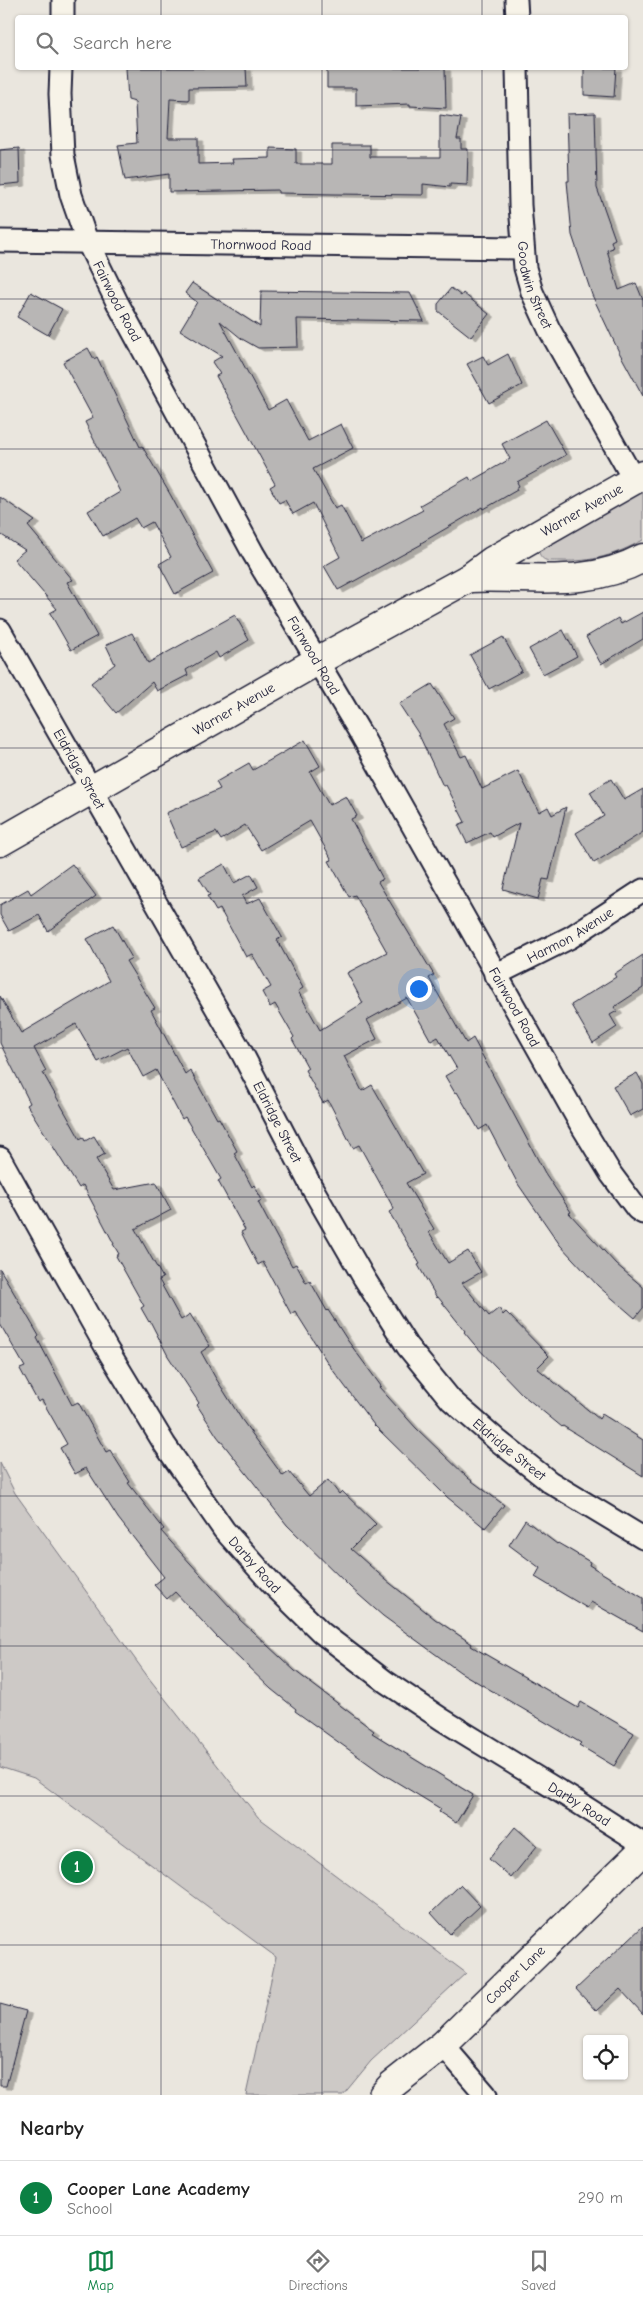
<!DOCTYPE html>
<style>
:root{--surface:#fff;--page:#f6f6f6;--text:#222;--muted:#767676;--line:#e0e0e0;--accent:#0b8043}
body{margin:0;font-family:"Comic Neue",sans-serif;background:var(--page);color:var(--text)}
.controls{position:absolute;right:15px;bottom:15px;display:grid;overflow:hidden;border-radius:5px;box-shadow:0 1px 4px #0004}
.controls button{width:45px;height:45px;display:grid;place-items:center;padding:0;border:0;border-bottom:1px solid var(--line);background:var(--surface);color:var(--text);font:25px sans-serif}
.you{position:absolute;left:418px;top:988px;width:18px;height:18px;margin:-12px;border:4px solid #fff;border-radius:50%;background:#1a73e8;box-shadow:0 0 0 8px #1a73e833}
.badge{display:grid;place-items:center;width:32px;height:32px;border-radius:50%;background:var(--accent);color:#fff;font-size:16px;font-weight:700}
.pin{position:absolute;translate:-50% -50%;border:2px solid #fff;box-shadow:0 1px 5px #0006}
.list{margin:0;padding:0;list-style:none}
h2{display:flex;justify-content:space-between;align-items:center;height:65px;margin:0;padding:0 20px;font-size:21px}
h2 small{font-size:16px;font-weight:400;color:var(--muted)}
.list li{display:grid;grid-template-columns:32px 1fr auto;gap:15px;align-items:center;box-sizing:border-box;height:75px;padding:0 20px;border-top:1px solid var(--line)}
.list b{display:block;font-size:19px;white-space:nowrap}
.list p{margin:0;font-size:16px;white-space:nowrap;color:var(--muted)}
.list em{font-size:16px;font-style:normal;color:var(--muted)}
.icon{flex:none;width:28px;height:28px;fill:none;stroke:currentColor;stroke-width:2;stroke-linecap:round;stroke-linejoin:round}
.map{position:relative;flex:none;width:643px;height:2095px;overflow:hidden}
.search{position:absolute;background:var(--surface);box-shadow:0 1px 4px #0004;left:15px;right:15px;top:15px;height:55px;display:flex;align-items:center;gap:12px;box-sizing:border-box;padding:0 18px;border-radius:5px;color:var(--muted);font-size:19px}
.sheet{height:140px;background:var(--surface)}
nav{display:flex;justify-content:space-around;align-items:center;box-sizing:border-box;height:70px;border-top:1px solid var(--line);background:var(--surface);font-size:14px;color:var(--muted)}
nav a{display:grid;justify-items:center;gap:2px}
nav .on{color:var(--accent)}
.map>svg:first-child{display:block}
.green{fill:#cdc9c6;stroke:#787680}
.building{fill:#b8b6b5;stroke:#22223b;filter:url(#shadow)}
.lines{fill:none;stroke-linecap:round;stroke-linejoin:round}
.street-casing{stroke:#22223b;stroke-width:25}
.secondary-casing{stroke:#22223b;stroke-width:31}
.street{stroke:#f7f3e8;stroke-width:21}
.secondary{stroke:#f7f3e8;stroke-width:28}
.grid{fill:none;stroke:#22223b;stroke-width:1;stroke-opacity:0.55}
.labels{text-anchor:middle;dominant-baseline:central;stroke-width:4;stroke-linejoin:round;paint-order:stroke}
.street-label{font-size:14px;fill:#22223b;stroke:#f7f3e8}
</style>
<div class="map">
<svg width="643" height="2095" viewBox="0 0 643 2095">
<defs>
<filter id="shadow"><feDropShadow dx="5.5" dy="3" stdDeviation="0" flood-color="#0004"/></filter>
</defs>
<rect width="100%" height="100%" fill="#eae6de"/>
<filter id="ink" filterUnits="userSpaceOnUse"><feTurbulence type="fractalNoise" baseFrequency=".02" numOctaves="2"/><feDisplacementMap in="SourceGraphic" scale="10" xChannelSelector="R" yChannelSelector="G"/><feConvolveMatrix kernelMatrix="1 2 1 2 8 2 1 2 1" color-interpolation-filters="sRGB"/></filter>
<g filter="url(#ink)">
<path class="green" d="M643,487V540C615,555 593,562 561,561C549,561 541,563 538,549Z
M0,1463L15,1493L148,1677L258,1817L466,1973L371,2061L343,2095H246L276,1957L34,1778L0,1767Z"/>
<path class="building" d="M126,68H246L247,87L189,88V100L170,99L168,138H198V164L233,163L232,159L270,158V148L296,149V164H332V145H370V157H440V115L461,118L457,139H461V149H468L467,185L450,184V187L423,184V195L334,194L278,193V190L169,192V174L125,180L118,145L137,143L135,102L128,100Z
M327,68H445L446,108L410,106V104L356,106V88H327Z
M584,68H616L614,97L584,95Z
M595,113L597,188L615,239L611,241L613,248L607,250L619,290L636,283L643,300V396L619,352L592,295L572,235L567,181H569L567,114Z
M19,148L20,183L0,185V150Z
M192,283L260,327L261,291L410,293L424,321L297,319L298,347L258,348L242,339L220,321L268,410L286,400L308,441L341,424L353,448L313,469L335,508L341,505L361,543L423,510L420,505L469,477L471,481L510,459L502,444L546,420L566,455L517,482L519,486L516,488L517,490L484,509L483,507L421,543L422,544L338,590L324,566L340,557L313,503L293,514L285,500L279,503L270,487L275,484L216,376L220,374L212,362L222,356L180,330L197,302L185,293Z
M451,288L461,296L463,293L489,314L471,337L438,311V304Z
M31,292L62,309L48,335L17,317Z
M88,348L94,359L97,357L140,447L142,446L170,494L213,573L175,594L159,564L171,557L152,522L141,528L135,518L103,536L88,511L120,492L85,422L93,418L63,362Z
M508,354L522,385L489,403L467,364L483,356L488,365Z
M0,497L35,521L28,526L73,580L67,582L97,636L71,650L50,613L57,609L14,559L25,550L0,534Z
M643,612V639L601,664L586,637L618,618L621,624Z
M235,615L249,640L219,658L216,652L186,670L188,675L157,691L152,682L116,713L91,683L115,664L106,645L132,633L148,663Z
M563,630L577,656L543,674L529,649Z
M503,637L522,671L489,689L470,655Z
M432,684L454,718L444,724L461,757L466,755L482,789L518,771L539,812L548,807L552,815L566,807L549,880L543,879L538,899L503,889L519,823L493,837L490,832L467,843L458,825L465,822L446,785L443,786L418,733L399,704Z
M305,740L320,766L310,772L329,805L346,796L357,816L351,819L383,879L378,882L434,975L429,978L466,1043L473,1038L545,1173L571,1212L569,1213L616,1264L643,1287V1308L635,1318L598,1286L560,1245L518,1184L487,1125L479,1130L457,1092L455,1093L445,1076L457,1069L438,1037L431,1041L407,998L367,1020L377,1039L344,1056L362,1091L372,1085L423,1174L406,1183L434,1229L429,1232L448,1263L468,1251L481,1272L462,1283L489,1316L499,1308L503,1315L506,1312L549,1356L537,1368L599,1419L602,1414L643,1440V1476L563,1426L562,1427L523,1395L474,1344L464,1332L465,1331L438,1297L437,1298L418,1265L420,1264L389,1212L394,1209L359,1145L353,1148L328,1100L323,1103L305,1070L308,1068L292,1039L294,1037L275,1004L270,1007L262,992L271,987L252,954L246,957L220,909L216,911L207,896L210,895L199,878L224,864L234,883L251,874L258,887L242,896L246,904L260,898L282,937L277,940L303,988L298,991L320,1030L363,1003L347,973L387,952L355,895L349,897L329,861L332,860L310,821L261,850L245,825L221,840L216,832L181,847L166,813L220,789L216,782L249,763L253,770Z
M611,779L624,800L643,789V832L594,863L576,833L604,816L590,792Z
M72,864L96,896L48,931L39,915L9,931L0,915V905L28,889L31,894Z
M113,925L132,958L126,961L155,1008L151,1010L185,1074L190,1070L217,1119L219,1118L237,1151L234,1153L252,1187L254,1185L262,1200L258,1202L292,1266L296,1264L306,1283L310,1281L327,1311L328,1310L348,1341L381,1386L379,1387L416,1428L468,1478L504,1505L485,1528L447,1497L374,1425L329,1365L295,1311L291,1314L263,1262L258,1265L241,1232L245,1230L218,1181L221,1179L185,1117L182,1119L156,1070L143,1077L127,1047L98,1062L76,1024L34,1048L46,1071L43,1073L80,1139L83,1137L85,1141L94,1136L105,1154L96,1159L114,1190L156,1182L171,1210L135,1229L163,1278L159,1280L181,1320L190,1314L210,1346L201,1352L215,1377L242,1420L283,1476L289,1472L309,1496L328,1480L339,1494L342,1491L376,1524L351,1549L386,1580L435,1619L472,1644L471,1646L578,1708L581,1702L634,1733L614,1766L579,1745L581,1743L460,1672L383,1616L351,1588L287,1525L217,1436L197,1405L199,1403L168,1356L150,1321L149,1322L141,1308L144,1306L116,1256L119,1254L113,1244H114L83,1185L79,1188L27,1105L30,1103L0,1043V996L21,1033L109,981L87,939Z
M643,955V988L614,1007L617,1011L610,1015L617,1027L593,1043L571,1005L616,977L614,974Z
M637,1073L643,1084V1109L630,1116L613,1086Z
M0,1269L39,1336L37,1338L72,1405L78,1402L106,1452L110,1450L130,1482L128,1483L164,1529L161,1531L240,1618L239,1619L295,1671L374,1731L372,1733L473,1795L456,1823L439,1812L441,1809L380,1772L295,1711L296,1709L271,1689L217,1637L175,1592L167,1599L154,1585L164,1577L118,1518L86,1468L75,1474L60,1448L67,1444L42,1400L38,1402L20,1369L25,1367L0,1324Z
M525,1520L557,1544L558,1543L590,1562L589,1565L643,1598V1631L591,1602L587,1608L535,1577L540,1568L509,1545Z
M515,1827L537,1846L511,1878L489,1859Z
M460,1885L480,1906L450,1934L431,1913Z
M643,1926V2014L620,1989L596,2011L576,1989Z
M0,2004L26,2011L6,2086H0Z"/>
<g class="lines">
<defs>
<g id="street">
<path d="M516,0L517,18"/>
<path d="M63,18V0"/>
<path id="s1" d="M61,68L60,94L63,155L71,195L87,241L117,302L253,553L362,736L580,1123L611,1174L637,1209L643,1213"/>
<path id="s2" d="M517,68L520,205L525,268L532,292L549,329L634,480"/>
<path id="s3" d="M0,241L523,248"/>
<path id="s4" d="M0,630L242,1053L311,1186L364,1278L407,1346L451,1400L497,1440L550,1482L643,1538"/>
<path id="s5" d="M495,975L571,937L643,890"/>
<path id="s6" d="M0,1158L107,1349L165,1445L224,1530L274,1586L322,1633L386,1682L443,1720L577,1802L643,1844"/>
<path d="M443,2045L486,2095"/>
</g>
<g id="secondary">
<path d="M469,578C531,575 585,589 643,558"/>
<path id="s7" d="M0,842L317,661L469,578L492,561L643,475"/>
<path id="s8" d="M383,2095L392,2085L443,2045L643,1850"/>
</g>
</defs>
<use href="#street" class="street-casing"/>
<use href="#secondary" class="secondary-casing"/>
<use href="#street" class="street"/>
<use href="#secondary" class="secondary"/>
</g>
</g>
<path class="grid" d="M161,0V18M322,0V18M482,0V18M161,68V2095M322,68V2095M482,68V2095M0,150H643M0,299H643M0,449H643M0,599H643M0,748H643M0,898H643M0,1048H643M0,1197H643M0,1347H643M0,1496H643M0,1646H643M0,1796H643M0,1945H643"/>
<g class="labels">
<g class="street-label">
<text stroke="none"><textPath href="#s3" startOffset="261">Thornwood Road</textPath></text>
<text stroke="none"><textPath href="#s2" startOffset="219">Goodwin Street</textPath></text>
<text stroke="none"><textPath href="#s1" startOffset="244">Fairwood Road</textPath></text>
<text stroke="none"><textPath href="#s7" startOffset="670">Warner Avenue</textPath></text>
<text stroke="none"><textPath href="#s1" startOffset="649">Fairwood Road</textPath></text>
<text stroke="none"><textPath href="#s7" startOffset="269">Warner Avenue</textPath></text>
<text stroke="none"><textPath href="#s4" startOffset="160">Eldridge Street</textPath></text>
<text stroke="none"><textPath href="#s5" startOffset="85">Harmon Avenue</textPath></text>
<text stroke="none"><textPath href="#s1" startOffset="1054">Fairwood Road</textPath></text>
<text stroke="none"><textPath href="#s4" startOffset="565">Eldridge Street</textPath></text>
<text stroke="none"><textPath href="#s4" startOffset="970">Eldridge Street</textPath></text>
<text stroke="none"><textPath href="#s6" startOffset="481">Darby Road</textPath></text>
<text stroke="none"><textPath href="#s6" startOffset="886">Darby Road</textPath></text>
<text stroke="none"><textPath href="#s8" startOffset="179">Cooper Lane</textPath></text>
</g>
</g>
</svg>
<div class="controls">
<button><svg class="icon" aria-label="locate" viewBox="0 0 24 24"><circle cx="12" cy="12" r="6"/><path d="M12 2v4M12 18v4M2 12h4M18 12h4"/></svg></button>
</div>
<div class="you"></div>
<div class="pin badge" style="left:77px;top:1867px">1</div>
<div class="search"><svg class="icon" aria-label="search" viewBox="0 0 24 24"><circle cx="10" cy="10" r="6"/><path d="M15 15l6 6"/></svg>Search here</div>
</div>
<section class="sheet">
<h2>Nearby<small></small></h2>
<ul class="list">
<li><span class="badge">1</span><div><b>Cooper Lane Academy</b><p>School</p></div><em>290 m</em></li>
</ul>
</section>
<nav>
<a class="on"><svg class="icon" aria-label="map" viewBox="0 0 24 24"><path d="M3 6l6-2 6 2 6-2v14l-6 2-6-2-6 2zM9 4v14M15 6v14"/></svg>Map</a>
<a><svg class="icon" aria-label="directions" viewBox="0 0 24 24"><path d="M12 3l9 9-9 9-9-9zM9 14v-3h6M13 9l2 2-2 2"/></svg>Directions</a>
<a><svg class="icon" aria-label="saved" viewBox="0 0 24 24"><path d="M7 4h10v16l-5-4-5 4z"/></svg>Saved</a>
</nav>
